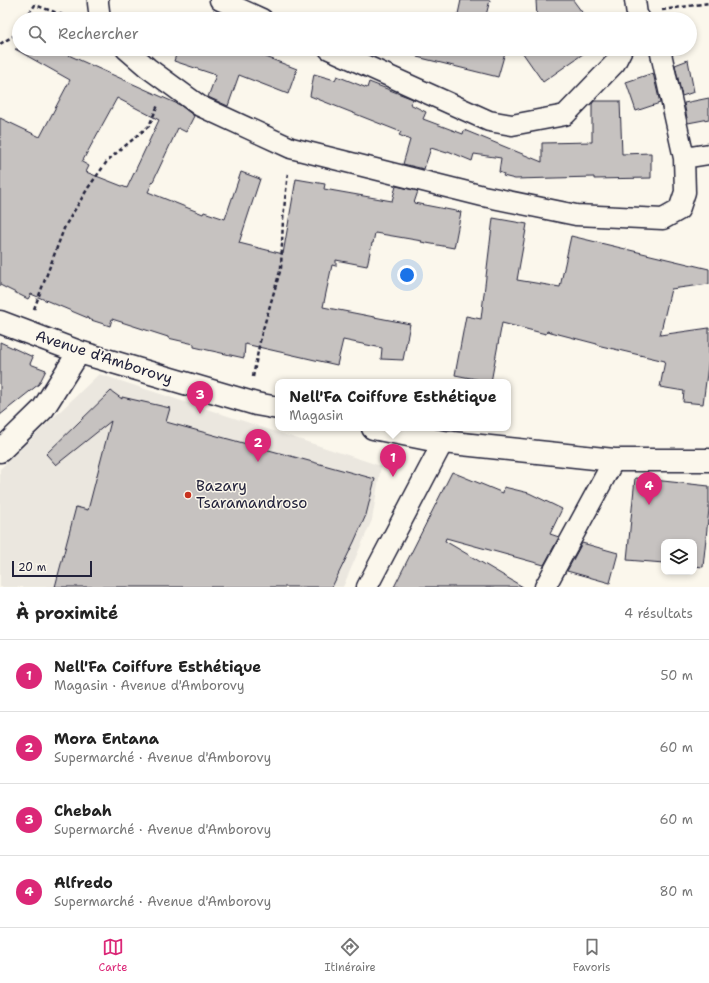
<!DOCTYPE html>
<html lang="fr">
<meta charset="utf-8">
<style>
:root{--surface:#fff;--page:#f2f2f2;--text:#222;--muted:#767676;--line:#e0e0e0;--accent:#db2777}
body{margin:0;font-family:"Shantell Sans",sans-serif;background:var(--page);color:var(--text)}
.controls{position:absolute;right:12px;bottom:12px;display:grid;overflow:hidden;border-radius:8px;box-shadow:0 2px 6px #0003}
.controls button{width:36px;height:36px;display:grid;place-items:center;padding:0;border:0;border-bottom:1px solid var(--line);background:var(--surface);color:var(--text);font:20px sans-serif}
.scale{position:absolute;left:12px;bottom:10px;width:80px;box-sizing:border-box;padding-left:4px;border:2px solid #22223b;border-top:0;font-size:11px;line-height:14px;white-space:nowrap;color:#22223b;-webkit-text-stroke:3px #fbf7ec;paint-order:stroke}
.you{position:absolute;left:407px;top:275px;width:14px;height:14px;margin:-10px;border:3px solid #fff;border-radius:50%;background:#1a73e8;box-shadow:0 0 0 6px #1a73e833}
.badge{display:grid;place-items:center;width:26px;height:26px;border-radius:50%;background:var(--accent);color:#fff;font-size:13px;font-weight:700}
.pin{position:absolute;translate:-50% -33px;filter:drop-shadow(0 1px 2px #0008)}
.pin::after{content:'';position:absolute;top:21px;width:14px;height:12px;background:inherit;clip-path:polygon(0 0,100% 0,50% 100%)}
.popup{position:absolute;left:275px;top:379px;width:236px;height:52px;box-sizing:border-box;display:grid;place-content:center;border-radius:8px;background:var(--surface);filter:drop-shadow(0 1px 3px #0005);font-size:13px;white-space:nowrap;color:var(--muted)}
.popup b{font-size:15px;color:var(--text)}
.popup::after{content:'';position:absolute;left:50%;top:100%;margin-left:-8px;border:8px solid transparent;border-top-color:var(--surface)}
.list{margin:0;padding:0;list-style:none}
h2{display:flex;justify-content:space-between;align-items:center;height:52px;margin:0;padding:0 16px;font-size:17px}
h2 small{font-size:13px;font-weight:400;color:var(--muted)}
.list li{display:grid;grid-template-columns:26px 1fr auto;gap:12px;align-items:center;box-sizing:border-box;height:72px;padding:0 16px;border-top:1px solid var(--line)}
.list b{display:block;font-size:15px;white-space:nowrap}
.list p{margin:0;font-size:13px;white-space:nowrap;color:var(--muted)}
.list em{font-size:13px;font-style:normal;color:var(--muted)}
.icon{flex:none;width:22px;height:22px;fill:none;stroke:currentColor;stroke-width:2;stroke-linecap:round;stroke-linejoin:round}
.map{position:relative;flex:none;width:709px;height:587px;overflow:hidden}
.search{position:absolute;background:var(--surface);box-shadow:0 2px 6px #0003;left:12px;right:12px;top:12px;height:44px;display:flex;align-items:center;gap:10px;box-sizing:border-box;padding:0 14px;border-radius:22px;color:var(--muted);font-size:15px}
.sheet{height:340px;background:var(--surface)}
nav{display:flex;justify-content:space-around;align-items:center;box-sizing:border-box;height:56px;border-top:1px solid var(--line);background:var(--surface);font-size:11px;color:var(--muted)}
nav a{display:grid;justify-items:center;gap:2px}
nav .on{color:var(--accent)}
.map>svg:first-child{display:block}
.built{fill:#ebe7df}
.building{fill:#c6c2c0;stroke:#22223b;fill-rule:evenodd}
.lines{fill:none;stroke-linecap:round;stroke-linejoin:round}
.street-casing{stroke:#22223b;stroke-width:23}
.secondary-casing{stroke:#22223b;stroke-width:25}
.path{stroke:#22223b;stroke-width:2.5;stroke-dasharray:4 3;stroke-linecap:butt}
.street{stroke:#fbf7ec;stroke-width:20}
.secondary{stroke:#fbf7ec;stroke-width:22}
.poi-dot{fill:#c8321e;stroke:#fbf7ec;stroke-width:1.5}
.labels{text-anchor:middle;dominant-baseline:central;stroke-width:3;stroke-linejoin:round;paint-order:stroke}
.street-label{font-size:15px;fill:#22223b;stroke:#fbf7ec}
.poi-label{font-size:15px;fill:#22223b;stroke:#fbf7ec;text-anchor:start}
</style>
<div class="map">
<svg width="709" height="587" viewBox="0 0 709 587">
<rect width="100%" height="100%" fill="#fbf7ec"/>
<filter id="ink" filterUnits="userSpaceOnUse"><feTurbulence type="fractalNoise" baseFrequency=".025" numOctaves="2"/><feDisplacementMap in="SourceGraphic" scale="8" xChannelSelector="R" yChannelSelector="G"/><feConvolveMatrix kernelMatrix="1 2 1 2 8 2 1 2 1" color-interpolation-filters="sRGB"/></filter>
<g filter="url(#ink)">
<path class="built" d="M99,374L381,466L372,520L343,587H0V469Z"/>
<path class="building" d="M461,0H490L485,19H457Z
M536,0H573L587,19H537Z
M15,49H55L180,105L194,116L186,132L178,128L148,192L203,214L204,212L225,219L241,172L260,179L239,243L283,254L296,179L325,184L324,189L392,201L396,186L418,191L414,203L461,212L454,248L421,242L422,241L375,233L373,243H372L367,266L336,260V266L332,265L323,307L410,324L403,360L381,359L382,348L343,340L337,365L245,344L244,358L194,347V344L168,338V337L112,319L110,326L88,319V318L31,294L28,299L0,285V118L40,137L70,80ZM117,98L159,120L127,188L86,172L89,166L82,162Z
M178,49H254L253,52L297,69L288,94L239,75L228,106L208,97L216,75L174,61Z
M418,49H506L498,77L417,57Z
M520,49H590L543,82Z
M688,60L694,92L682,96L675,65Z
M653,73L660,103L636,111L626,82Z
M314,74L335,80L337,76L367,88L369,82L413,99L410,104L426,112L423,119L463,134L464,130L542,162V143L592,142V104L594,101H620L622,154L651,153V178L594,179V177L515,179L503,176L504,174L499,172L501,158L474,154L472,161L448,151L447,153L431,148L424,169L403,164L410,140L399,135L401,132L310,96Z
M709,98V119L688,123L684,103Z
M493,218L527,224L517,280L560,287L571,236L709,269V284L671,289L660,335L709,328V358L703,404L683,402L684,391L660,387L665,361L597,345V344L547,331L546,334L502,323L491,382L455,375L466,316L481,319Z
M0,342L33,357L30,364L46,370L39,384L0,415Z
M111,391L122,399V397L170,408L166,422L375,479L366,515L354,542L332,587H55L76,507L88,510L111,421L56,465L46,454Z
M452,472L503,493L504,487L529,493L562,509L550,534L559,537L544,565L446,538L445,541L523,587H394Z
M635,478L709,486V509L703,567L694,566V542H664V563L627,560Z
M582,543L618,553L610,583L567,571Z"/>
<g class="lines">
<defs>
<path id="street" d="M98,0V3L100,19
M220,0L262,19
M635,0L637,15L640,19
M126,49L148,68L200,106L291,148L483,196L576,215L663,219L679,210L685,192L684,158L660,49
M329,49L489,121L512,125L565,115L615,63L622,49
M684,158L709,154
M367,587L443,442
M545,587L614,460"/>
<path id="secondary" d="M0,322L79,352L256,404L278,408
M373,428L443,442L614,460H709
M0,451L43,409L79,352"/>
</defs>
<use href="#street" class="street-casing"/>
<use href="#secondary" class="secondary-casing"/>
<path class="path" d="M662,10L709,3
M25,19L35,5L74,19
M0,44L15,35L19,28
M34,309L65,226L88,188L108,160L149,126L158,105
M253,377L261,336L281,268L283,219L288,172"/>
<use href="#street" class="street"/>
<use href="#secondary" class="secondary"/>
</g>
</g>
<circle class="poi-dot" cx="188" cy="495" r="4"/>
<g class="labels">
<g class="street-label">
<text transform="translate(104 357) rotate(18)">Avenue d'Amborovy</text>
</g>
<g class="poi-label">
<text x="196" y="486">Bazary<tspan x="196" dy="17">Tsaramandroso</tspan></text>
</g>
</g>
</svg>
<div class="controls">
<button><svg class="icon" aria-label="layers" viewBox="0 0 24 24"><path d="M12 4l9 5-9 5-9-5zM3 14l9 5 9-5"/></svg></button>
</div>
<div class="scale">20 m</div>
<div class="you"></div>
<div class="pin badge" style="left:393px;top:477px">1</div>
<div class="popup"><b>Nell'Fa Coiffure Esthétique</b>Magasin</div>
<div class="pin badge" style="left:258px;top:462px">2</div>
<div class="pin badge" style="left:200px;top:414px">3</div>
<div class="pin badge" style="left:649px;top:505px">4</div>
<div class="search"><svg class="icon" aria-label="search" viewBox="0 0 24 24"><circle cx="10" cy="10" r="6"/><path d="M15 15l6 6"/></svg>Rechercher</div>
</div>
<section class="sheet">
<h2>À proximité<small>4 résultats</small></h2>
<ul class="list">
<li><span class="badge">1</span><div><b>Nell'Fa Coiffure Esthétique</b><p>Magasin · Avenue d'Amborovy</p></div><em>50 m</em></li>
<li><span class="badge">2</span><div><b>Mora Entana</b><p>Supermarché · Avenue d'Amborovy</p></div><em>60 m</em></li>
<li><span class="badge">3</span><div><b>Chebah</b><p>Supermarché · Avenue d'Amborovy</p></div><em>60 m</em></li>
<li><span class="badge">4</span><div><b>Alfredo</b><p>Supermarché · Avenue d'Amborovy</p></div><em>80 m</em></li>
</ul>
</section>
<nav>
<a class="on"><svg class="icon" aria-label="map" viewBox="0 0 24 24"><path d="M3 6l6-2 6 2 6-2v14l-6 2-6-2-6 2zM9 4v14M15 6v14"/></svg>Carte</a>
<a><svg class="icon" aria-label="directions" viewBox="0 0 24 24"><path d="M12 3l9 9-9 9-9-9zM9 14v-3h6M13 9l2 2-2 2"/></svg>Itinéraire</a>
<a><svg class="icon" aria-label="saved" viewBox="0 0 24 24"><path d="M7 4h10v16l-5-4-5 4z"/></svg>Favoris</a>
</nav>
